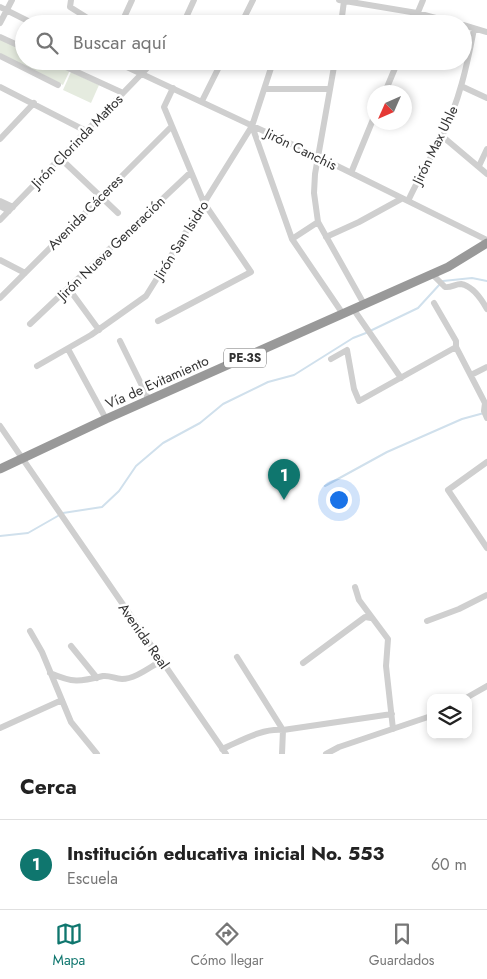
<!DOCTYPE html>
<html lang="es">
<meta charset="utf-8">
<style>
:root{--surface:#fff;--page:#f2f2f2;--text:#222;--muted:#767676;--line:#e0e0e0;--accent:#0f766e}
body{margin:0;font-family:Jost,sans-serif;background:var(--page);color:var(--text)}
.controls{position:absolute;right:15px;bottom:15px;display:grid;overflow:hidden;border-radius:10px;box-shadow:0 2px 8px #0003}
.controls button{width:45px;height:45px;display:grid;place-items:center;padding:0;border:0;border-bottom:1px solid var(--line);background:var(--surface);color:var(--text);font:25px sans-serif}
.compass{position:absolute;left:367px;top:85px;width:45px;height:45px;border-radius:50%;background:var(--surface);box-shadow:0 2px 8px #0003;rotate:225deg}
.you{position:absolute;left:338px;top:499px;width:18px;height:18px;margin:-12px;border:4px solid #fff;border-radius:50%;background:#1a73e8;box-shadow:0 0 0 8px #1a73e833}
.badge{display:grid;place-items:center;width:32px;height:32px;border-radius:50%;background:var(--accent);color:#fff;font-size:16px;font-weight:700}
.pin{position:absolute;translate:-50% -41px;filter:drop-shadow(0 1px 2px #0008)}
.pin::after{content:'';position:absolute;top:26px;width:18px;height:15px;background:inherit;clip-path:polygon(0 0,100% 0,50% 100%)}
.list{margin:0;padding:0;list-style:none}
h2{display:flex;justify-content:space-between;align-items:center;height:65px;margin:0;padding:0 20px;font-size:21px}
h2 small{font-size:16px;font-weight:400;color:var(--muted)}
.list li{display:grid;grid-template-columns:32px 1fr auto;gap:15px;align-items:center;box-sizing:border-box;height:90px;padding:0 20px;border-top:1px solid var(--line)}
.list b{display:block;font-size:19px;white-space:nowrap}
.list p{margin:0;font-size:16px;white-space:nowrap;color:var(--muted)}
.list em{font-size:16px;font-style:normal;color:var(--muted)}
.icon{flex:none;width:28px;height:28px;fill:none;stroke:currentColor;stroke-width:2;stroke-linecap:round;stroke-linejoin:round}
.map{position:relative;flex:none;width:487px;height:754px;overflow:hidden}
.search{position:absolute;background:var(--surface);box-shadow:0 2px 8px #0003;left:15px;right:15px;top:15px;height:55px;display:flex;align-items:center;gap:12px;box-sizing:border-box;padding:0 18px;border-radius:28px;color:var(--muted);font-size:19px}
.sheet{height:155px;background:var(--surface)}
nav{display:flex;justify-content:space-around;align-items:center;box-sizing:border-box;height:70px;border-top:1px solid var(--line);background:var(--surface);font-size:14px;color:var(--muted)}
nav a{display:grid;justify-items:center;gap:2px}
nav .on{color:var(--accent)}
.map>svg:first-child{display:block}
.park{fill:#e5ebdf}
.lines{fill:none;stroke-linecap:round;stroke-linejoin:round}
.stream{stroke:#d0e0ec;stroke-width:2}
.minor{stroke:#cfcfcf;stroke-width:6}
.highway{stroke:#999;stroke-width:9}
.labels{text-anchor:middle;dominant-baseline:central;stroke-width:5;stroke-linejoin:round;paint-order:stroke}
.shield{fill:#fff;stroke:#707070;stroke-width:1}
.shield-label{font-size:12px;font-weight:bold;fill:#323232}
.street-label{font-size:14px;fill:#323232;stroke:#fff}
</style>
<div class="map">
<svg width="487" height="754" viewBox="0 0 487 754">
<rect width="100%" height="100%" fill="#fff"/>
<path class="park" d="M0,37L24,48V61H51L70,70L63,85L0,54Z
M71,72L99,85L91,103L63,90Z"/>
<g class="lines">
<path class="stream" d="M443,281L472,278L487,281
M370,331L418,308L440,284
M325,486L387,452L462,419L484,413
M0,536L28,533L63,513L102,507L119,491L136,466L163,443L200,423L223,404L268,382L294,375L353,338L366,333"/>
<path class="minor" d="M71,0L70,7L97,24
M339,0L417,13L458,24
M0,7L34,24
M0,23L12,0
M121,24L132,0
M183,24L194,0
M241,24L253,0
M341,24L344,1
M413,24L423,0
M463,25L487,32
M0,37L24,48
M0,56L58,85
M53,61L123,93
M114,61L319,157L487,240
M335,61L315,174L314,193L318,222L364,304
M461,86L487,98
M0,87L86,131
M265,89H330
M385,92L398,61
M202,101L222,61
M252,126L292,239L343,314
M442,136L487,174
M0,139L34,103
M60,158L118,213
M479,166L487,149
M351,173L374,117
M0,201L13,207
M408,201C418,179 431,158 442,136C459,102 467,66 474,29
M0,206L9,211
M0,220L154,61
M326,237L359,222L401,199
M292,239L318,222
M0,260L25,273
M432,274L445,287C451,288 455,284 461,284C473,286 482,300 487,309
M69,289L99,330
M0,298L171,127
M354,310L401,378
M158,321L251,272L204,203L164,107L173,88
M30,324L191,172
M120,341L149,400
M456,347L485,403L484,411L487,418
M68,349L106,419
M331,359L347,350L354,389L359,401L456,347V341L434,303
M37,366L91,335L146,296L252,126L271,68
M471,375L487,367
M0,426L226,754
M487,462L448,490L487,548
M355,587L359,600L388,639L386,666L393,729
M427,621L459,609L487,595
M30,631L42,652L71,722L97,754
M71,646L97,678
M237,657L283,730L282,754
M303,663L365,617L371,618
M50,673C73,683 79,682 103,676C110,675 115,679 122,679C135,679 150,667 161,661
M466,698L487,686
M0,728L62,700
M222,749C241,741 262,728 283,730L392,714
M326,754L339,747L431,716"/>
<path class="highway" d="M0,469L106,419L448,267L487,243"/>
</g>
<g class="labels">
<rect class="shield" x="224" y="348.5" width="42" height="19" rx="4"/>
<g class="shield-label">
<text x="245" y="358">PE-3S</text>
</g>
<g class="street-label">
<text transform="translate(77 141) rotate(-46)">Jirón Clorinda Mattos</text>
<text transform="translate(435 145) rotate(-64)">Jirón Max Uhle</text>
<text transform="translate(301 149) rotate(26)">Jirón Canchis</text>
<text transform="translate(85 212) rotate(-45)">Avenida Cáceres</text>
<text transform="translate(181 240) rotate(-58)">Jirón San Isidro</text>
<text transform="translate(111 248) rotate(-44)">Jirón Nueva Generación</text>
<text transform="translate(157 382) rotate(-24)">Vía de Evitamiento</text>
<text transform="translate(144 636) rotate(55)">Avenida Real</text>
</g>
</g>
</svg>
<div class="controls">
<button><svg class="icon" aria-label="layers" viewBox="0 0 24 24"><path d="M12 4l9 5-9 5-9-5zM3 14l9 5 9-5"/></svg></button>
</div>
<svg class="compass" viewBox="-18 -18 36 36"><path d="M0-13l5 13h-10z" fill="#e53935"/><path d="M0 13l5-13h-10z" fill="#767676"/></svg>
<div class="you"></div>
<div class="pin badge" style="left:284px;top:500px">1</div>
<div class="search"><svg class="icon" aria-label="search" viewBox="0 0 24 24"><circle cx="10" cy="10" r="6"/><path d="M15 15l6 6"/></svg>Buscar aquí</div>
</div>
<section class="sheet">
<h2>Cerca<small></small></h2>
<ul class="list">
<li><span class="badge">1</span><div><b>Institución educativa inicial No. 553</b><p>Escuela</p></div><em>60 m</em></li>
</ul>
</section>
<nav>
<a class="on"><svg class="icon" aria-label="map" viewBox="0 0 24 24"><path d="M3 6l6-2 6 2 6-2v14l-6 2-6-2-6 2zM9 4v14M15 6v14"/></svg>Mapa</a>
<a><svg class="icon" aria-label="directions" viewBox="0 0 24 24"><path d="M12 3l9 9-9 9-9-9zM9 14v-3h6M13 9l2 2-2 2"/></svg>Cómo llegar</a>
<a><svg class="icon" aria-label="saved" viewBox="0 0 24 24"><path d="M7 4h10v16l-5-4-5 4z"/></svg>Guardados</a>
</nav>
